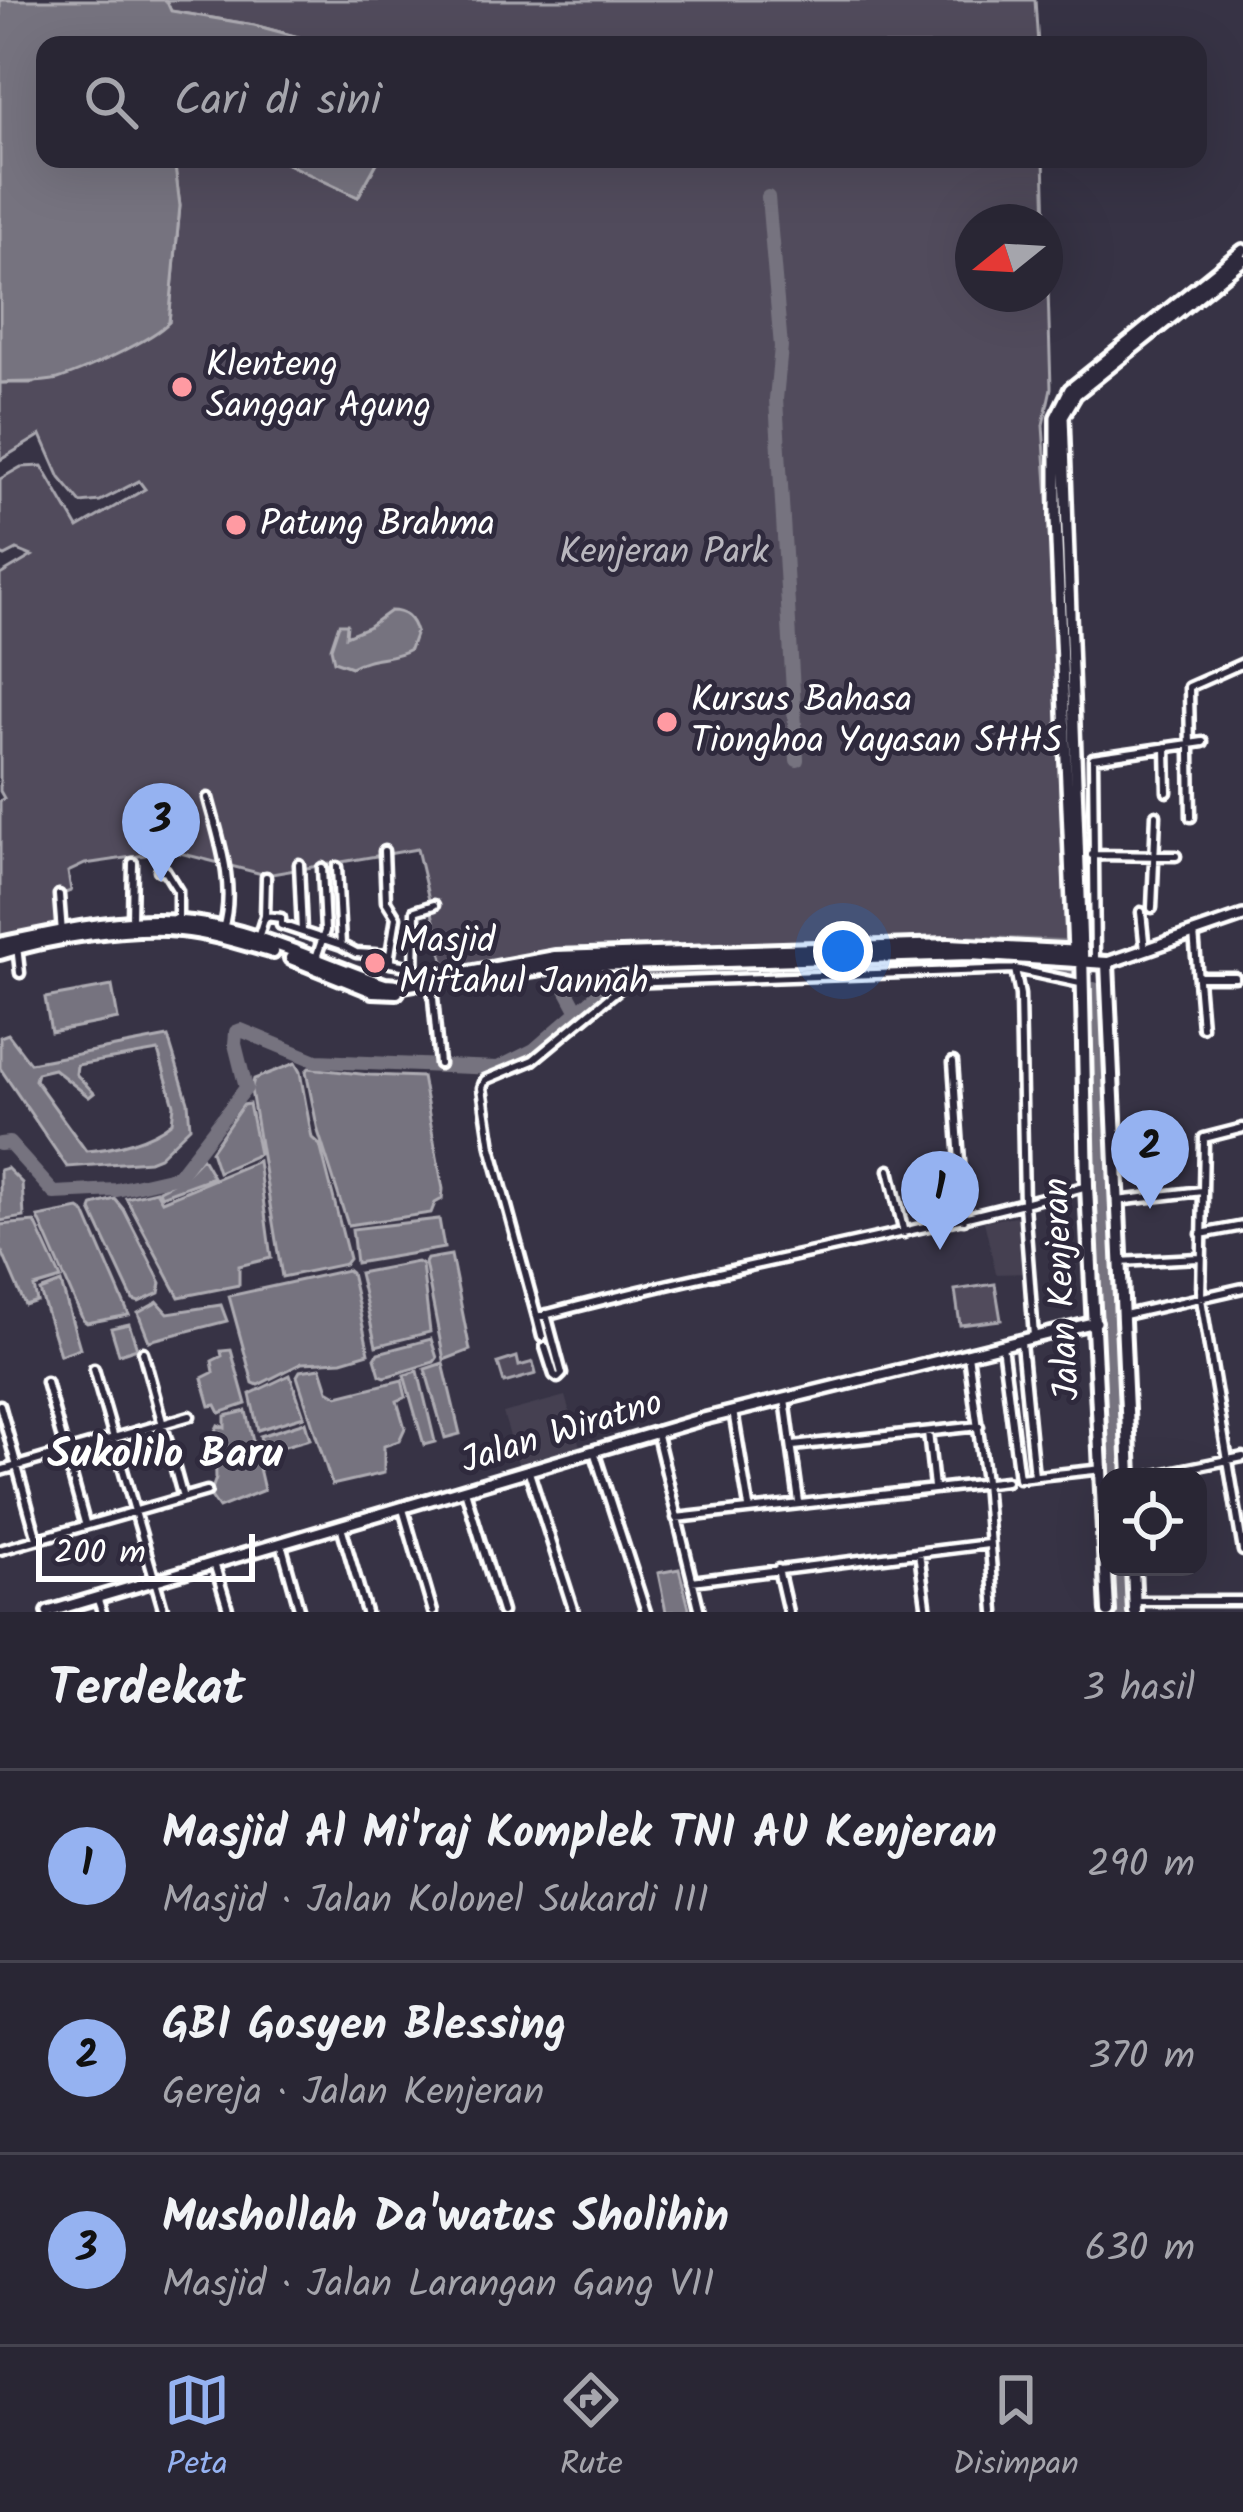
<!DOCTYPE html>
<html lang="id">
<meta charset="utf-8">
<style>
:root{--surface:#292634;--page:#353240;--text:#f1f3f6;--muted:#a5a5ac;--line:#45434f;--accent:#95b2f1}
body{margin:0;font-family:Kalam,sans-serif;background:var(--page);color:var(--text)}
.controls{position:absolute;right:36px;bottom:36px;display:grid;overflow:hidden;border-radius:24px;box-shadow:0 12px 48px #0002}
.controls button{width:108px;height:108px;display:grid;place-items:center;padding:0;border:0;border-bottom:3px solid var(--line);background:var(--surface);color:var(--text);font:60px sans-serif}
.compass{position:absolute;left:955px;top:204px;width:108px;height:108px;border-radius:50%;background:var(--surface);box-shadow:0 12px 48px #0002;rotate:252deg}
.scale{position:absolute;left:36px;bottom:30px;width:219px;box-sizing:border-box;padding-left:12px;border:6px solid #fff;border-top:0;font-size:33px;line-height:42px;white-space:nowrap;color:#fff;-webkit-text-stroke:9px #2f2a3d;paint-order:stroke}
.you{position:absolute;left:843px;top:951px;width:42px;height:42px;margin:-30px;border:9px solid #fff;border-radius:50%;background:#1a73e8;box-shadow:0 0 0 18px #1a73e833}
.badge{display:grid;place-items:center;width:78px;height:78px;border-radius:50%;background:var(--accent);color:#111;font-size:39px;font-weight:700}
.pin{position:absolute;translate:-50% -99px;filter:drop-shadow(0 3px 6px #0008)}
.pin::after{content:'';position:absolute;top:63px;width:42px;height:36px;background:inherit;clip-path:polygon(0 0,100% 0,50% 100%)}
.list{margin:0;padding:0;list-style:none}
h2{display:flex;justify-content:space-between;align-items:center;height:156px;margin:0;padding:0 48px;font-size:51px}
h2 small{font-size:39px;font-weight:400;color:var(--muted)}
.list li{display:grid;grid-template-columns:78px 1fr auto;gap:36px;align-items:center;box-sizing:border-box;height:192px;padding:0 48px;border-top:3px solid var(--line)}
.list b{display:block;font-size:45px;white-space:nowrap}
.list p{margin:0;font-size:39px;white-space:nowrap;color:var(--muted)}
.list em{font-size:39px;font-style:normal;color:var(--muted)}
.icon{flex:none;width:66px;height:66px;fill:none;stroke:currentColor;stroke-width:2;stroke-linecap:round;stroke-linejoin:round}
.map{position:relative;flex:none;width:1243px;height:1612px;overflow:hidden}
.search{position:absolute;background:var(--surface);box-shadow:0 12px 48px #0002;left:36px;right:36px;top:36px;height:132px;display:flex;align-items:center;gap:30px;box-sizing:border-box;padding:0 42px;border-radius:24px;color:var(--muted);font-size:45px}
.sheet{height:732px;background:var(--surface)}
nav{display:flex;justify-content:space-around;align-items:center;box-sizing:border-box;height:168px;border-top:3px solid var(--line);background:var(--surface);font-size:33px;color:var(--muted)}
nav a{display:grid;justify-items:center;gap:6px}
nav .on{color:var(--accent)}
.map>svg:first-child{display:block}
.built{fill:#444051}
.green{fill:#514c5c;stroke:#a8a6ae;stroke-width:3;fill-rule:evenodd}
.water{fill:#76737f;stroke:#adabb2;stroke-width:3;fill-rule:evenodd}
.lines{fill:none;stroke-linecap:round;stroke-linejoin:round}
.river{stroke:#76737f;stroke-width:14}
.street-casing{stroke:#fff;stroke-width:15}
.secondary-casing{stroke:#fff;stroke-width:18}
.primary-casing{stroke:#fff;stroke-width:20}
.street{stroke:#2f2a3d;stroke-width:6}
.secondary{stroke:#2f2a3d;stroke-width:9}
.primary{stroke:#2f2a3d;stroke-width:10}
.poi-dot{fill:#ff9aa2;stroke:#2f2a3d;stroke-width:4.5}
.labels{text-anchor:middle;dominant-baseline:central;stroke-width:10;stroke-linejoin:round;paint-order:stroke}
.poi-label{font-size:36px;fill:#fff;stroke:#2f2a3d;text-anchor:start}
.park-label{font-size:36px;fill:#b9b7be;stroke:#2f2a3d}
.street-label{font-size:36px;fill:#fff;stroke:#2f2a3d}
.quarter-label{font-size:42px;font-weight:bold;fill:#fff;stroke:#2f2a3d}
</style>
<div class="map">
<svg width="1243" height="1612" viewBox="0 0 1243 1612">
<rect width="100%" height="100%" fill="#373345"/>
<filter id="ink" filterUnits="userSpaceOnUse"><feTurbulence type="fractalNoise" baseFrequency=".00833" numOctaves="2"/><feDisplacementMap in="SourceGraphic" scale="24" xChannelSelector="R" yChannelSelector="G"/><feConvolveMatrix kernelMatrix="1 2 1 2 8 2 1 2 1" color-interpolation-filters="sRGB"/></filter>
<g filter="url(#ink)">
<path class="built" d="M1023,1215L1027,1273L996,1274L984,1221Z
M565,1396L580,1446L518,1463L503,1413Z"/>
<path class="green" d="M166,0H1035L1038,45H328L254,25L171,11Z
M174,159H277L358,197L379,159H1044L1051,388L1043,425L1056,618L1066,952L1012,948L447,976L417,849L266,875L172,851L85,864L68,872L71,891L59,895L62,933L0,944V801L4,798L0,791V575L32,556L17,550L5,556L0,554V479L21,467L42,466L78,528L145,489L139,481L100,501L81,503L60,478L41,435L0,460V383H33L139,342L169,322L180,206ZM973,222H1045V294H973Z
M995,1284L1001,1320L960,1325L955,1290Z
M517,1357L519,1366L533,1362L536,1374L504,1383L498,1363Z"/>
<path class="water" d="M0,0H166L171,11L254,25L328,45H45V159H174L180,206L169,322C153,340 83,371 58,379C39,384 19,381 0,383Z
M277,159H379L358,197Z
M390,611C405,611 412,618 416,632L410,649C392,660 371,655 351,667L334,661L331,648L339,624H347L346,636L368,627Z
M112,986L118,1019L51,1032L45,998Z
M8,1034L30,1063L168,1037L188,1102L190,1127L159,1157L149,1161L67,1167L0,1068V1037ZM158,1051L174,1105L172,1122C150,1140 114,1149 86,1151L35,1080L37,1073L54,1069L89,1097L94,1093L76,1074L77,1065Z
M295,1063L300,1072L312,1138L320,1145L349,1259L345,1264L282,1277L251,1090L254,1079Z
M309,1068L369,1075L422,1077L443,1189L442,1199L435,1203L431,1213L348,1225L318,1131L306,1071Z
M249,1104L259,1154L218,1172L211,1151L243,1105Z
M202,1158L213,1177L161,1196L159,1190L182,1178Z
M258,1161L271,1258L239,1266V1285L179,1297L126,1198L156,1191L162,1201Z
M7,1168L22,1183L24,1217L0,1221V1170Z
M115,1199L124,1210L161,1283L159,1293L139,1302L133,1300L91,1210L93,1205Z
M79,1209L85,1213L129,1315L87,1323L83,1320L38,1217Z
M439,1219L444,1248L356,1263L352,1229Z
M35,1222L61,1279L34,1287L37,1301L25,1305L0,1247V1225Z
M451,1255L470,1350L444,1360L425,1263L427,1259Z
M417,1262L422,1265L430,1332L376,1346L359,1273Z
M347,1270L351,1273L369,1353L342,1361L302,1363L258,1385L253,1383L229,1296Z
M61,1283L80,1348L60,1355L40,1291Z
M158,1302L168,1313L221,1305L227,1321L149,1341L138,1313Z
M129,1324L137,1348L119,1354L111,1328Z
M431,1339L437,1358L434,1362L385,1377L380,1375L375,1358L378,1353Z
M231,1350L246,1404L220,1413L216,1405L210,1406L202,1378L214,1372L212,1361L222,1356L221,1351Z
M443,1363L460,1434L445,1438L425,1369Z
M321,1368L328,1390L338,1396L402,1380L406,1397L397,1401L405,1428L399,1441L384,1446V1473L332,1485L297,1376L300,1371Z
M418,1371L435,1442L424,1445L404,1375Z
M290,1375L304,1416L258,1430L250,1394Z
M246,1411L264,1490L219,1508L210,1495L216,1478L215,1431L218,1425L225,1428V1416Z
M305,1422L310,1439L264,1452L260,1436Z
M679,1569L690,1612H666L658,1573Z"/>
<g class="lines">
<path class="river" d="M768,197L781,347L776,399L797,760
M962,942L1064,946
M562,957V982L577,1010
M1094,989L1116,1477
M0,1144L9,1143L54,1193L117,1190L178,1176L246,1088L235,1044L236,1032L241,1030L316,1061L498,1068L534,1050L621,974L956,961L1017,962L1073,974
M1120,1567L1121,1612"/>
<defs>
<path id="street" d="M1166,747L1167,792
M208,798C219,840 236,886 223,929
M1191,817L1189,687L1243,663
M384,851L386,901L396,917L390,955
M1092,855L1176,856
M299,864L302,931
M337,867L341,945L356,953L390,955V963L414,967
M159,870H165L178,891V922
M59,895L62,933
M1152,908L1156,815
M1141,912L1145,950
M265,916L281,918V925L341,945
M132,920L133,863
M1194,933L1202,1027
M258,938L265,916L266,877
M17,946L20,973
M316,958L325,931L322,868
M1095,963L1093,758L1203,742
M1015,969L1020,995L1024,1205L1034,1336
M1200,977H1235
M414,983L415,911L434,905
M1080,983L1015,969L626,983L533,1060L485,1080L482,1088L491,1147L537,1317C719,1268 905,1237 1087,1186
M432,987L439,1064
M953,1062L964,1219
M1243,1128L1204,1138L1201,1299L1243,1551
M1116,1141L1167,1135
M889,1170L904,1233
M1117,1201L1202,1191
M1201,1234L1243,1226
M1119,1262L1199,1258
M1125,1315L1243,1288
M537,1317L542,1337
M1021,1343L1034,1476
M1002,1345L1019,1478L1103,1469
M545,1347L554,1375L558,1378L562,1374L546,1314
M143,1352L183,1498
M968,1354L985,1481L995,1612
M94,1369L164,1612
M46,1382L85,1523
M785,1399L799,1502
M0,1405L37,1539
M733,1411L749,1507
M656,1431L700,1612
M928,1432L934,1487
M793,1446L979,1426
M594,1451L646,1612
M0,1471L190,1416
M529,1472L574,1612
M1145,1477L1243,1457
M465,1490L502,1612
M403,1509L433,1612
M676,1518L1006,1481
M341,1526L366,1612
M281,1543L300,1612
M0,1550L207,1491
M919,1553L927,1612
M214,1563L229,1612
M778,1569L788,1612
M692,1581L988,1544
M97,1597L102,1612
M1134,1601H1243"/>
<path id="secondary" d="M1074,952L1056,518V417L1070,389L1243,250
M1082,952L1063,416L1076,394L1243,260
M1107,963L1243,916
M48,1612L699,1420L1096,1322"/>
<path id="primary" d="M0,944C61,931 130,915 192,923C258,931 322,964 385,985L399,986L555,957L949,945L1082,952L1087,1186L1108,1612
M0,953C51,937 127,925 180,930C212,933 242,943 273,952
M291,958L373,991L397,992
M457,981L555,966L970,954L1107,963L1130,1477
M1133,1567L1135,1612"/>
</defs>
<use href="#street" class="street-casing"/>
<use href="#secondary" class="secondary-casing"/>
<use href="#primary" class="primary-casing"/>
<use href="#street" class="street"/>
<use href="#secondary" class="secondary"/>
<use href="#primary" class="primary"/>
</g>
</g>
<g class="poi-dot">
<circle cx="182" cy="387" r="12"/>
<circle cx="236" cy="525" r="12"/>
<circle cx="667" cy="722" r="12"/>
<circle cx="375" cy="963" r="12"/>
</g>
<g class="labels">
<g class="poi-label">
<text x="206" y="366">Klenteng<tspan x="206" dy="41">Sanggar Agung</tspan></text>
<text x="260" y="525">Patung Brahma</text>
<text x="691" y="701">Kursus Bahasa<tspan x="691" dy="41">Tionghoa Yayasan SHHS</tspan></text>
<text x="399" y="942">Masjid<tspan x="399" dy="41">Miftahul Jannah</tspan></text>
</g>
<g class="park-label">
<text x="664" y="553">Kenjeran Park</text>
</g>
<g class="street-label">
<text transform="translate(1063 1289) rotate(-93)">Jalan Kenjeran</text>
<text transform="translate(562 1433) rotate(-17)">Jalan Wiratno</text>
</g>
<g class="quarter-label">
<text x="165" y="1455">Sukolilo Baru</text>
</g>
</g>
</svg>
<div class="controls">
<button><svg class="icon" aria-label="locate" viewBox="0 0 24 24"><circle cx="12" cy="12" r="6"/><path d="M12 2v4M12 18v4M2 12h4M18 12h4"/></svg></button>
</div>
<svg class="compass" viewBox="-18 -18 36 36"><path d="M0-13l5 13h-10z" fill="#e53935"/><path d="M0 13l5-13h-10z" fill="#a5a5ac"/></svg>
<div class="scale">200 m</div>
<div class="you"></div>
<div class="pin badge" style="left:940px;top:1250px">1</div>
<div class="pin badge" style="left:1150px;top:1209px">2</div>
<div class="pin badge" style="left:161px;top:882px">3</div>
<div class="search"><svg class="icon" aria-label="search" viewBox="0 0 24 24"><circle cx="10" cy="10" r="6"/><path d="M15 15l6 6"/></svg>Cari di sini</div>
</div>
<section class="sheet">
<h2>Terdekat<small>3 hasil</small></h2>
<ul class="list">
<li><span class="badge">1</span><div><b>Masjid Al Mi'raj Komplek TNI AU Kenjeran</b><p>Masjid · Jalan Kolonel Sukardi III</p></div><em>290 m</em></li>
<li><span class="badge">2</span><div><b>GBI Gosyen Blessing</b><p>Gereja · Jalan Kenjeran</p></div><em>370 m</em></li>
<li><span class="badge">3</span><div><b>Mushollah Da'watus Sholihin</b><p>Masjid · Jalan Larangan Gang VII</p></div><em>630 m</em></li>
</ul>
</section>
<nav>
<a class="on"><svg class="icon" aria-label="map" viewBox="0 0 24 24"><path d="M3 6l6-2 6 2 6-2v14l-6 2-6-2-6 2zM9 4v14M15 6v14"/></svg>Peta</a>
<a><svg class="icon" aria-label="directions" viewBox="0 0 24 24"><path d="M12 3l9 9-9 9-9-9zM9 14v-3h6M13 9l2 2-2 2"/></svg>Rute</a>
<a><svg class="icon" aria-label="saved" viewBox="0 0 24 24"><path d="M7 4h10v16l-5-4-5 4z"/></svg>Disimpan</a>
</nav>
